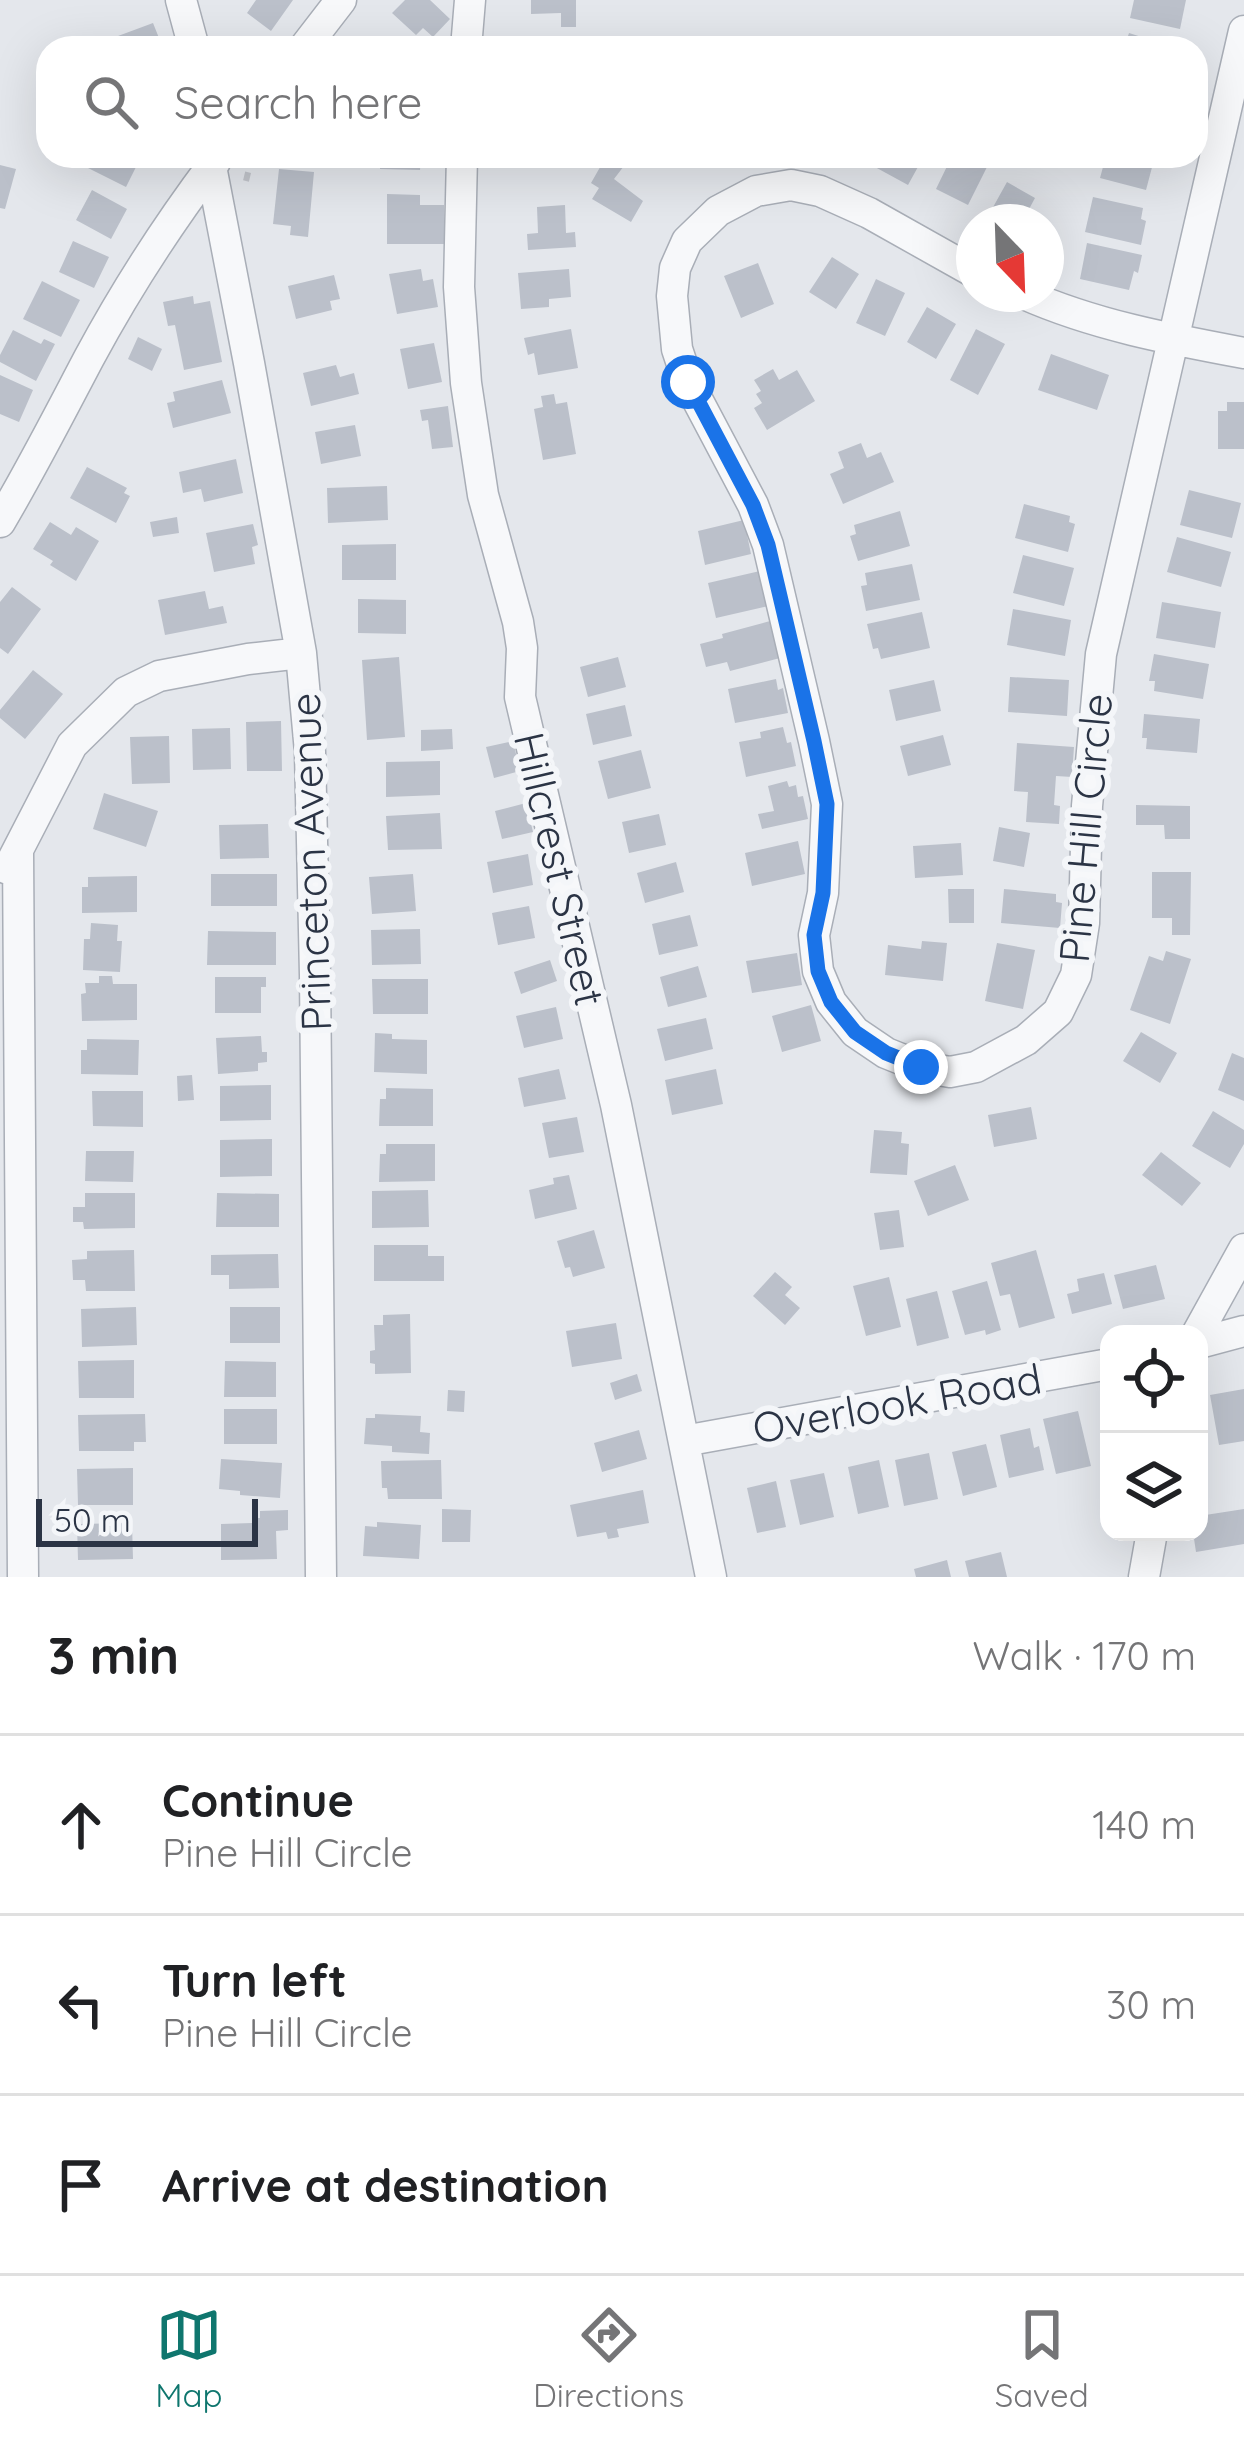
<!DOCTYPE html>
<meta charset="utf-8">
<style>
:root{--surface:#fff;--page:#f2f2f2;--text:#202124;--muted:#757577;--line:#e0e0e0;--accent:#0f766e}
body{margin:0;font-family:Quicksand,sans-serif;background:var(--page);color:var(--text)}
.controls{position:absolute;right:36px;bottom:36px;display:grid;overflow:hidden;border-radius:24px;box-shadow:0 12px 48px #0002}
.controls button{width:108px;height:108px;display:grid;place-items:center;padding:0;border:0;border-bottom:3px solid var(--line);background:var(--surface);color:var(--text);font:60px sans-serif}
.compass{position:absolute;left:956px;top:204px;width:108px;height:108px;border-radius:50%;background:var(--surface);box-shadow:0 12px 48px #0002;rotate:157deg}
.scale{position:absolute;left:36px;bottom:30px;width:222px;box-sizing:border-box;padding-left:12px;border:6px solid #2b3445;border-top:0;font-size:33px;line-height:42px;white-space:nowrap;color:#2b3445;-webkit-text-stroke:9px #f4f6f9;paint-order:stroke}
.stop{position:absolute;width:36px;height:36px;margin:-27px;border:9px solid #1a73e8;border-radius:50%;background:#fff}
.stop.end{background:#1a73e8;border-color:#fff;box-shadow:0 3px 12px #0008}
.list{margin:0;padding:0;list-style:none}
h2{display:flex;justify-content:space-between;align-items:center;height:156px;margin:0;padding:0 48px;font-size:51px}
h2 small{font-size:39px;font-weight:400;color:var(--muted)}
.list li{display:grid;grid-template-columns:78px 1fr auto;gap:36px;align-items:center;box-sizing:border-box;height:180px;padding:0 48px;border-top:3px solid var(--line)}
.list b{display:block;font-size:45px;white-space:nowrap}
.list p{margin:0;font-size:39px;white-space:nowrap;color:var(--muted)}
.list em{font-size:39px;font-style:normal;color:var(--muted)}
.icon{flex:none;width:66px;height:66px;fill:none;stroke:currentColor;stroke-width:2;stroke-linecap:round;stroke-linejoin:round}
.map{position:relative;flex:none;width:1244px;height:1577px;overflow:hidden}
.search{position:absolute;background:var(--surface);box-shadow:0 12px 48px #0002;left:36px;right:36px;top:36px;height:132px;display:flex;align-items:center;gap:30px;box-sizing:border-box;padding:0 42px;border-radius:36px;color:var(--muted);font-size:45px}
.sheet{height:696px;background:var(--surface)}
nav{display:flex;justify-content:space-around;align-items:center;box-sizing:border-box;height:168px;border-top:3px solid var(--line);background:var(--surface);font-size:33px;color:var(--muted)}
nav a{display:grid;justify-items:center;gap:6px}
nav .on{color:var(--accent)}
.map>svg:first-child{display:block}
.building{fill:#bbc0ca}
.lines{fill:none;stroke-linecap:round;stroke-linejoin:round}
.street-casing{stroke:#a9aeb7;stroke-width:33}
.path{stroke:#c2c5cb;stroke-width:6;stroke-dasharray:9 9;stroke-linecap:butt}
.street{stroke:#f7f8fa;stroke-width:30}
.route{stroke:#1a73e8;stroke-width:15}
.labels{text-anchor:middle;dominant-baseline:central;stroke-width:12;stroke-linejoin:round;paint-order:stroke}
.street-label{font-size:42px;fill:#2b3445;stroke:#f4f6f9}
</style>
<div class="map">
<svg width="1244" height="1577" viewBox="0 0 1244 1577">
<rect width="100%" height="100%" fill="#e4e7ec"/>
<path class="building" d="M256,0H293L271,31L247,13Z
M405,0H430L450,19L433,37L423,28L416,35L392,13Z
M531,0H576V27H561V13L531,14Z
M1134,0H1186L1180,29L1130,18Z
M153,23L163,48H122L118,36Z
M1129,33L1173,47V48H1124Z
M94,156H138L141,157L126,187L88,168Z
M380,156H421L420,170L380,169Z
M597,156H622L627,162L614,179L643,201L631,222L592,199L599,188L591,183L603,162Z
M880,156H924L908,185L875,167Z
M952,156H964L987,167L968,205L936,189Z
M1106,156H1155L1146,190L1100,178Z
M0,165L16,169L5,209L0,208Z
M279,169L314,172L308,237L290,235L291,226L273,224Z
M1007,182L1035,198L1022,222H995L987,218Z
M92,190L127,209L111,239L76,220Z
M387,194L420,195V205H444V244H387Z
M1093,197L1143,208L1141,219L1146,221L1141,245L1085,232Z
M565,205L566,233L575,232L576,247L528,250L527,234L538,233L537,207Z
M73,241L109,257L94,288L59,272Z
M1087,243L1142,255L1138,273L1134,271L1129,290L1080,279Z
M832,257L859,274L836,309L809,292Z
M758,263L774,304L741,318L724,276Z
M421,269L423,281L433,279L438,307L397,314L389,274Z
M569,269L571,297L549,299V307L521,309L518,273Z
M334,275L340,299L330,301L332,310L296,319L288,286Z
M876,279L905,293L885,336L856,323Z
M42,281L80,300L61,337L23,319Z
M193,296L194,304L210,301L222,362L184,370L175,325L168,326L163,302Z
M927,307L956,324L936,359L907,342Z
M571,329L578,368L538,375L534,353L528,355L524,338Z
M976,329L1005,344L978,395L950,380Z
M13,330L41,344L44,339L55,344L36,381L0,362V355Z
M138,337L162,349L152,371L128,359Z
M434,343L442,382L408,389L400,349Z
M1051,354L1109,375L1097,410L1038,390Z
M336,365L340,377L354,373L359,394L311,406L303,373Z
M773,369L779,380L797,370L815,401L767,430L754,408L762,403L756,394L761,391L754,380Z
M0,375L33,390L19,422L0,414Z
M222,380L231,413L173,428L167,403L175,401L173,392Z
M554,394L556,404L567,402L576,454L543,460L534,409L543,407L541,396Z
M1227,402H1244V449H1218V411H1227Z
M448,406L453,447L432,449L428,420L422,421L420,410Z
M355,425L361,456L321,464L315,432Z
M861,443L867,458L881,452L894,482L843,504L830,474L844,468L838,452Z
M236,459L243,493L204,502L201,489L183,493L179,472Z
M87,467L127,488L124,493L130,496L116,523L70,498Z
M387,486L388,520L328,523L327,488Z
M1189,490L1241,503L1232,538L1180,525Z
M1024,504L1070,516L1069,522L1075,524L1068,552L1015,538Z
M900,511L910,546L858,561L850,536L856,534L854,525Z
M177,517L179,533L153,537L150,522Z
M744,520L751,554L705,565L698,531Z
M50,522L71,535L76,527L99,541L76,581L50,565L53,561L33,549Z
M253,524L258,545L252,547L255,564L214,572L206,533Z
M1177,537L1231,552L1221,587L1167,572Z
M396,544V580H342V545Z
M1023,555L1074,568L1064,606L1013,593Z
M912,564L920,600L866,611L861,586L867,585L865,573Z
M760,571L768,606L716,618L708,583Z
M12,587L41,609L8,654L0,648V602Z
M205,591L209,609L223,606L227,623L165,635L158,600Z
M358,599L406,600V634L358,633Z
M1162,602L1221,612L1215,648L1156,638Z
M1013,609L1071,620L1065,656L1007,645Z
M922,612L930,648L881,659L878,648L873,649L867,624Z
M770,621L780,658L730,671L727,662L706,667L700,644L723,638L722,634Z
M1154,654L1209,664L1203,699L1154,691L1155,681H1149Z
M399,657L405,737L367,740L362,660Z
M618,657L626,687L588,697L580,667Z
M33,670L63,694L25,739L0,718V710Z
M1010,677L1069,680L1067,716L1008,712Z
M776,679L778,690L783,688L788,713L735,723L728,689Z
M934,680L941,711L896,721L889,690Z
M625,705L632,736L593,745L586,714Z
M1144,714L1200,719L1197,753L1146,749L1147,738H1142Z
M281,721L282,771H247L246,722Z
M783,727L787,743L791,742L796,766L746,777L739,742L761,738L760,732Z
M230,728L231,769L193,770L192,729Z
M452,729L453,749L421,751V730Z
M943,735L951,765L908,776L900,746Z
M169,736L170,783L132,784L130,737Z
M513,741L520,771L494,778L486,747Z
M1017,743L1074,747L1072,777L1056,776L1054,805L1060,806L1059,824L1026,822L1028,792L1014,791Z
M641,750L651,788L608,799L598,761Z
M440,761V795L386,797V762Z
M787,781L789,787L796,785L798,797L803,796L808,819L762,829L758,814L774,811L768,786Z
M104,793L158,811L146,847L93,829Z
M526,803L533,832L502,839L495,811Z
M1136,805L1190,806V839H1165L1164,825H1136Z
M440,813L442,849L388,850L386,816Z
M659,814L666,845L629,853L622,822Z
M268,824L269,858L220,859L219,825Z
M999,827L1030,833L1024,867L993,861Z
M798,841L805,874L752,886L745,853Z
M961,843L963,875L915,878L913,846Z
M528,854L533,885L493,893L487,862Z
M676,862L684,892L645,903L637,873Z
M1152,872H1191L1190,935H1172V918H1152Z
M211,874H277V906H211Z
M413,874L416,911L372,914L369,877Z
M137,876V912L82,913V887H88V877Z
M948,889H974V923H949Z
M1004,889L1056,894V902L1062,903L1060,928L1001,923Z
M529,906L535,938L498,945L492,913Z
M690,915L698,946L659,955L652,924Z
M91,923L118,925L117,941H122L120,972L83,970L84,939H90Z
M420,929L421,964L372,965L371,930Z
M208,931L276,932V965H207Z
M922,941L947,943L943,981L885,975L888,945L921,949Z
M997,943L1035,950L1023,1009L985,1001Z
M1166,951L1191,959L1170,1024L1130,1010L1149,956L1163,961Z
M797,953L802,985L752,993L746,961Z
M550,960L557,981L521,994L514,972Z
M698,966L707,997L668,1007L660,977Z
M99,976H112L113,984H137V1020L82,1021L81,994L86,993L85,983H99Z
M215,977H266V987H261V1013H215Z
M372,979H428V1014H373Z
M811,1005L821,1041L782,1052L772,1016Z
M556,1007L563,1039L524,1048L516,1016Z
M706,1018L713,1049L665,1061L657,1029Z
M1141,1032L1177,1053L1160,1083L1123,1061Z
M375,1033L392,1034V1039L427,1040V1074L374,1072Z
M261,1036L262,1052H267V1062L258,1063V1071L218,1074L216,1038Z
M87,1039L139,1040L138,1075L81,1074V1050H87Z
M1232,1053L1244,1058V1101L1218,1090Z
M559,1069L566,1099L524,1107L518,1078Z
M716,1069L723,1104L672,1115L665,1080Z
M192,1075L194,1100L178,1101L177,1076Z
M271,1085V1120L220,1121V1086Z
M386,1088L433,1089V1126H379L380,1099H386Z
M92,1091H143V1127L93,1126Z
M1031,1107L1037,1139L994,1147L988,1115Z
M1213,1111L1244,1130V1144L1230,1168L1192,1146Z
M577,1117L584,1152L549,1158L542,1123Z
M874,1130L902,1132L901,1143L909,1144L907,1175L870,1173Z
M272,1139V1176L220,1177V1140Z
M386,1144H435V1181L379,1182L380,1154H386Z
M86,1151H134L133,1182L85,1181Z
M1161,1152L1201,1183L1182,1206L1142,1175Z
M955,1165L969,1200L928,1216L914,1181Z
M569,1175L577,1209L535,1219L529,1190L554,1184L553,1178Z
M428,1190L429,1227L372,1228V1191Z
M85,1193H135V1228L84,1229L83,1222H73V1207H85Z
M217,1193L279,1194V1227H216Z
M899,1210L904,1247L880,1250L874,1213Z
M594,1230L605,1268L573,1277L570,1267L565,1268L557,1241Z
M374,1245H428V1256H444V1281H374Z
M134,1250L135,1291H86L85,1280H73L72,1260L87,1259V1251Z
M1036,1250L1055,1318L1019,1328L1010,1294L1000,1296L991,1263Z
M278,1254L279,1288L229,1289V1275H211V1255Z
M1156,1265L1165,1299L1123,1309L1114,1275Z
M775,1272L792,1287L785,1295L800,1308L785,1325L753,1296Z
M1104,1273L1112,1304L1072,1314L1067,1294L1079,1291L1077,1279Z
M889,1277L901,1327L866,1336L853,1286Z
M987,1281L1001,1330L986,1335L985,1330L965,1335L952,1291Z
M937,1291L949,1338L917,1346L906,1299Z
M136,1307L137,1345L82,1347L81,1309Z
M230,1307H280V1343H230Z
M410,1314L411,1373L375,1374V1364L370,1363V1351L375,1350L374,1325H383V1315Z
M616,1323L622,1359L572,1367L566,1331Z
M134,1360V1398H79L78,1361Z
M225,1361L276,1362V1397H224Z
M637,1374L642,1391L615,1400L610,1383Z
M1244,1389V1441L1219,1445L1210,1395Z
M448,1390L465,1391L464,1412L447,1411Z
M1103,1390H1109V1448H1101Z
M224,1409H277V1444H224Z
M1078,1411L1091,1466L1056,1474L1043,1419Z
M145,1414L146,1442H134V1451H79L78,1415Z
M375,1414L421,1416L420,1432L430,1433L429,1454L392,1452V1446L364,1444L366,1418H375Z
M1030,1428L1034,1448L1039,1446L1044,1470L1009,1478L1000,1435Z
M639,1430L647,1459L602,1472L594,1443Z
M986,1444L997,1487L963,1496L952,1452Z
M929,1453L938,1499L904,1506L895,1460Z
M221,1459L282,1463L280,1498L240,1495V1491L219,1489Z
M441,1460L442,1499H388L387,1488H382L381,1461Z
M879,1460L889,1507L858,1514L848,1467Z
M133,1468V1505H78L77,1469Z
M824,1473L834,1517L800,1525L790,1480Z
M776,1481L786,1527L757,1533L747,1488Z
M643,1490L649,1523L617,1529L619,1537L608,1539L606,1532L577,1537L570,1505Z
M442,1509L471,1510L470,1542H442Z
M1244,1509V1544L1196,1552L1193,1532H1199V1516Z
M288,1510V1530L276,1531L277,1559L221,1560V1524L252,1523V1518H260V1511Z
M377,1522L421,1525L419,1559L363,1556L365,1526L377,1527Z
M132,1523L133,1559L78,1560L77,1524Z
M1001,1552L1007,1577H969L965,1561Z
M947,1560L951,1577H916L914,1569Z"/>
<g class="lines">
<defs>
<path id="street" d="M181,0L194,48
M304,48L341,0
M466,48L470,0
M209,156L249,363L301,653L310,752L315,975L321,1577
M462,156L459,287L466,383L483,495L518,622L522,648L520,697L616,1105L711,1577
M974,272L869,213L820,191L791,185L756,191L718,211L687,241L675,268L672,296L677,349L688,382L753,505L768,545L814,741L827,804L823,893L814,935L818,971L831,1002L855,1032L886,1053L921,1067L950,1072L976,1067L1026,1040L1058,1012L1076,975L1084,923L1087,806L1101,654L1244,31
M1024,294C1094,325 1169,339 1244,353
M0,522C32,468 60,413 89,358C125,291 169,223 215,162
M18,851L23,1577
M8,869L72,745L126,692L159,676L248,659L301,653
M1197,1334L1244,1249
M1199,1343L1244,1331
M684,1441L1109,1364
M1144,1577L1152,1532"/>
</defs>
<use href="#street" class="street-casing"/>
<path class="path" d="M246,181L252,156"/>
<use href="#street" class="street"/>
</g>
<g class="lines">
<path class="route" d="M688,382L753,505L768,545L814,741L827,804L823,893L814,935L818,971L831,1002L855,1032L886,1053L921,1067"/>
</g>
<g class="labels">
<g class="street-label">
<text transform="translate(1085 828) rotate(-85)">Pine Hill Circle</text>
<text transform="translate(310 862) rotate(-92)">Princeton Avenue</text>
<text transform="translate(560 869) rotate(77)">Hillcrest Street</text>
<text transform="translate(897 1403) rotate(-10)">Overlook Road</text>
</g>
</g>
</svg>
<div class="controls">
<button><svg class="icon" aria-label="locate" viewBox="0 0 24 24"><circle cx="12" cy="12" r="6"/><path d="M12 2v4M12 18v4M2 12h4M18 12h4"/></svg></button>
<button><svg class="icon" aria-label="layers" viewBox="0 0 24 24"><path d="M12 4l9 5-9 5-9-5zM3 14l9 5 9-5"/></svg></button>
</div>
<svg class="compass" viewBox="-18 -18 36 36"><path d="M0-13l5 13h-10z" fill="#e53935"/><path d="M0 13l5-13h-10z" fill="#757577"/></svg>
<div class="scale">50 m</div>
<div class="stop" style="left:688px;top:382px"></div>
<div class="stop end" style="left:921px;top:1067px"></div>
<div class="search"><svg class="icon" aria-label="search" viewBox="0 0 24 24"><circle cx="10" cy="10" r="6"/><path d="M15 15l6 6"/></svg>Search here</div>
</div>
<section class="sheet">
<h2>3 min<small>Walk · 170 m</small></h2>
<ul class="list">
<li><svg class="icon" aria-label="ahead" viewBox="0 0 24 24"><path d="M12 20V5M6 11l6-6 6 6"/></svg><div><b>Continue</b><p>Pine Hill Circle</p></div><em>140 m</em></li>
<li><svg class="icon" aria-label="left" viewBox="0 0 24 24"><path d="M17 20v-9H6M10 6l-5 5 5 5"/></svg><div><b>Turn left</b><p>Pine Hill Circle</p></div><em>30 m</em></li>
<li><svg class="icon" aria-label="arrive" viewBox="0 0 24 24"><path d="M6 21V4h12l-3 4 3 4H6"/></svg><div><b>Arrive at destination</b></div></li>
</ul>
</section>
<nav>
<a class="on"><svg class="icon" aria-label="map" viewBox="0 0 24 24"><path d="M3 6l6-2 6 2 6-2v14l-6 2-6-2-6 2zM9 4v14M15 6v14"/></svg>Map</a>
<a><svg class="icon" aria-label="directions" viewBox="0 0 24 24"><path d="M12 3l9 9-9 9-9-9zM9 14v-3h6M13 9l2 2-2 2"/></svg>Directions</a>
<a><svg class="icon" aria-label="saved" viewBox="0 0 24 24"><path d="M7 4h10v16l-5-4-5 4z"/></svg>Saved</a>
</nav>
